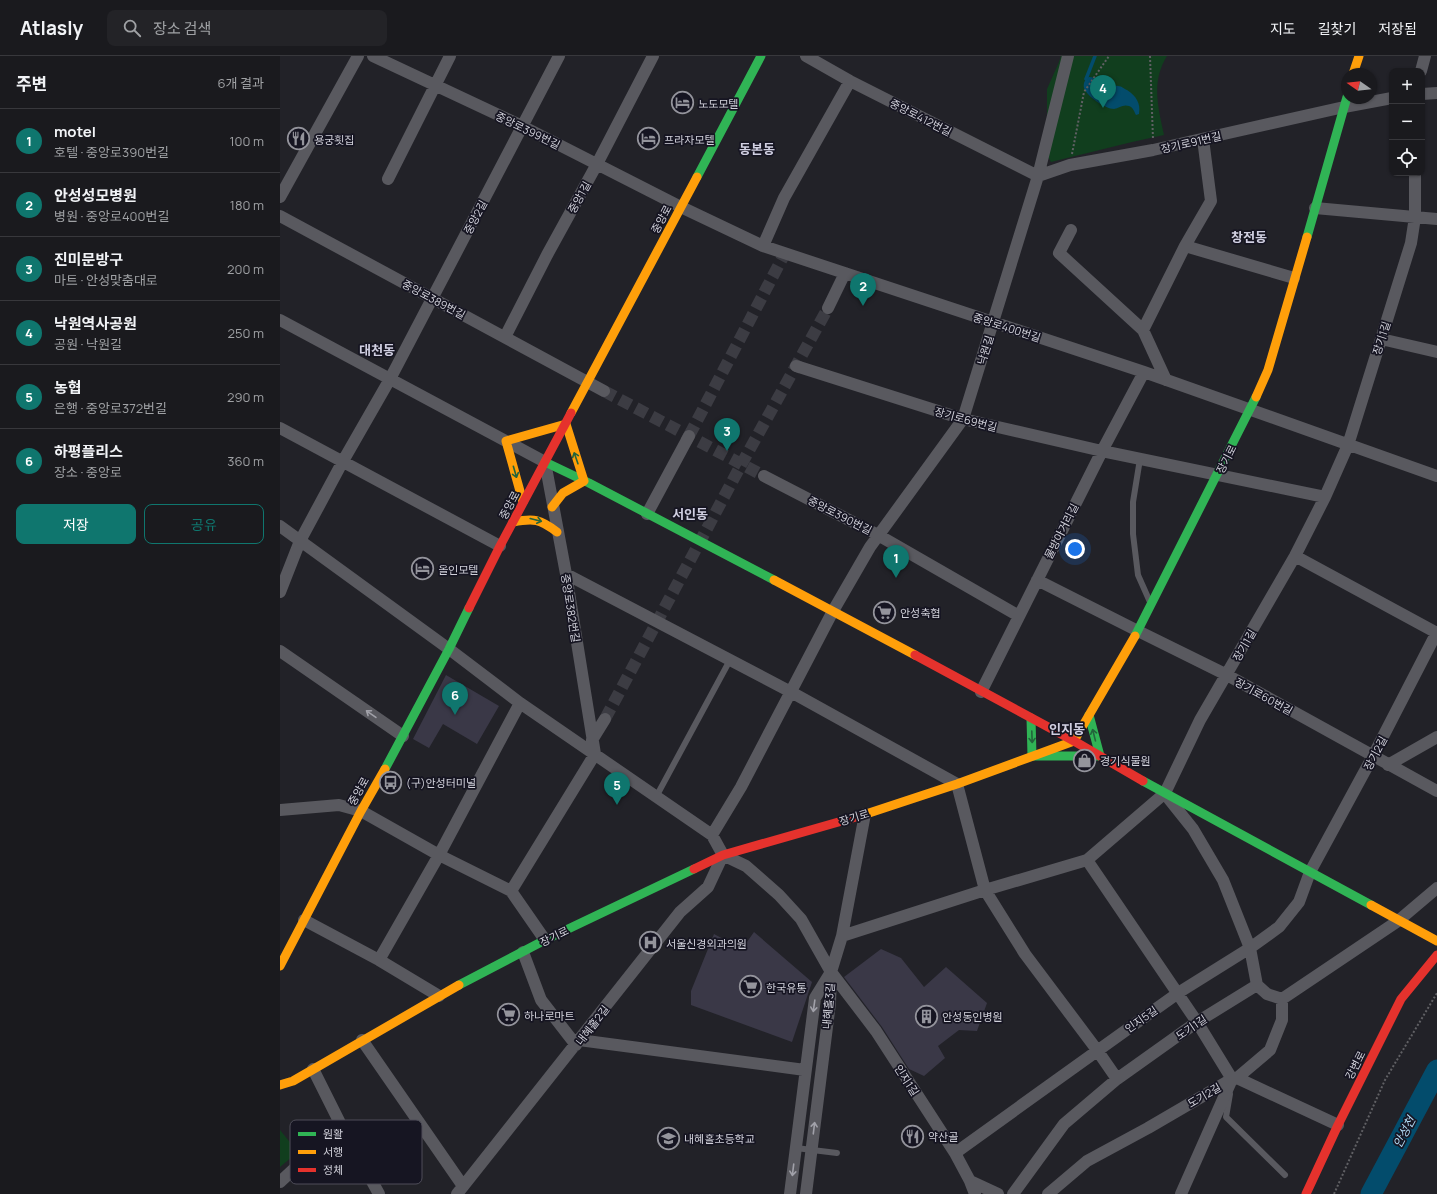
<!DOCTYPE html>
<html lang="ko">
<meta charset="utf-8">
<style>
:root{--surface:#1a1a1e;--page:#232327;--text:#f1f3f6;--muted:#9fa1a4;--line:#38383c;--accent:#0f766e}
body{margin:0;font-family:Manrope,"Noto Sans KR",sans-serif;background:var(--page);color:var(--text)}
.controls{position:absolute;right:12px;top:12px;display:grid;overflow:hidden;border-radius:8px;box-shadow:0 1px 3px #0004}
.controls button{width:36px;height:36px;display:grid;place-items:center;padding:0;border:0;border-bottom:1px solid var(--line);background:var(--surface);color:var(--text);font:20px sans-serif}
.compass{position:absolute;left:1061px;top:12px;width:36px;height:36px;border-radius:50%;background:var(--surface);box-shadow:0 1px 3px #0004;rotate:284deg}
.you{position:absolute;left:795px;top:493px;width:14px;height:14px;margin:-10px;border:3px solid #fff;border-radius:50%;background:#1a73e8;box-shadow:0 0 0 6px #1a73e833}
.badge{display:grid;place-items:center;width:26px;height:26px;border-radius:50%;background:var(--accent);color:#fff;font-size:13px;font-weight:700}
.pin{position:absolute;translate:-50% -33px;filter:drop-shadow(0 1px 2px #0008)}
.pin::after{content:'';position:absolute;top:21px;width:14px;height:12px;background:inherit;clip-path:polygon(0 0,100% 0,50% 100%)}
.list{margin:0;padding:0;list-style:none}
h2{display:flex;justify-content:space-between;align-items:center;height:52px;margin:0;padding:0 16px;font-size:17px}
h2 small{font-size:13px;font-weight:400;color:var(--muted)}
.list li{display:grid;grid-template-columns:26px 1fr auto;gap:12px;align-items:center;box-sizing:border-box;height:64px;padding:0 16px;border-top:1px solid var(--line)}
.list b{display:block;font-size:15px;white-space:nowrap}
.list p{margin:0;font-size:13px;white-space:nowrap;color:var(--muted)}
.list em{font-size:13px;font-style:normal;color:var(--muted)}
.actions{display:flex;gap:8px;padding:12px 16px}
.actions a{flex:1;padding:9px 0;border:1px solid var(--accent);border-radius:8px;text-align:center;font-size:14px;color:var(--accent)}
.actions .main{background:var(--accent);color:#fff}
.icon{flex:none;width:22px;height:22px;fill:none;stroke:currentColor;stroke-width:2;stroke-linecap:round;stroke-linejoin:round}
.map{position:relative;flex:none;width:1157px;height:1138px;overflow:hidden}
header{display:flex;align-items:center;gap:24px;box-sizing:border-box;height:56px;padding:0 20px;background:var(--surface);border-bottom:1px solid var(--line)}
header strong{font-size:19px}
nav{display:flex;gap:22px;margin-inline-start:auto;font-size:14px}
.search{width:280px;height:36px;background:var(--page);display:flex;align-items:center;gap:10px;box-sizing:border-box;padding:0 14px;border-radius:8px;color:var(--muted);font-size:15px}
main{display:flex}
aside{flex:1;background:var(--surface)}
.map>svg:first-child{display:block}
.green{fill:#113e1e}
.water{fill:#034c6c}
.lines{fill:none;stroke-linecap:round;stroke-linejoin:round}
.stream{stroke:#034c6c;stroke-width:3.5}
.river{stroke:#034c6c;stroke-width:21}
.building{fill:#3a3847}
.street-tunnel{stroke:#3c3c43;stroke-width:12;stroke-dasharray:12 6;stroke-linecap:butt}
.path{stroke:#606064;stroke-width:2;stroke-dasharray:2 2;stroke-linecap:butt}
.lane{stroke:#59595f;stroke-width:6}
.street{stroke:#59595f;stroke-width:12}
.fast{stroke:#30b455;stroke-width:9}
.slow{stroke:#ff9f0a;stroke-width:9}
.jam{stroke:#e5322d;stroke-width:9}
.oneway{stroke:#23643c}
.oneway2{stroke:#a1a1a9}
.labels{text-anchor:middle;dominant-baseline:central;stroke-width:3.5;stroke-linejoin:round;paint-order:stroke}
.poi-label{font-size:11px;fill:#d1d1da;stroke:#161522;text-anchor:start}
.street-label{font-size:11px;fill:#d1d1da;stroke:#161522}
.water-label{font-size:12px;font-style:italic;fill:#b3dcf6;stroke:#161522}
.quarter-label{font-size:13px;font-weight:bold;fill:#d0cfe1;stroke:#161522}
.key{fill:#161522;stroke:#4e4d59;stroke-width:1}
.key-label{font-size:11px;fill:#d1d1da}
</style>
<header>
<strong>Atlasly</strong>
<div class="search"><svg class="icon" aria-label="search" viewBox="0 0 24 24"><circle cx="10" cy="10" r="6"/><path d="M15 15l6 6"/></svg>장소 검색</div>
<nav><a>지도</a><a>길찾기</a><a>저장됨</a></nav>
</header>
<main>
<aside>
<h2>주변<small>6개 결과</small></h2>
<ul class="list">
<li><span class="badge">1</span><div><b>motel</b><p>호텔 · 중앙로390번길</p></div><em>100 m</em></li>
<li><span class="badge">2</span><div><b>안성성모병원</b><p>병원 · 중앙로400번길</p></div><em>180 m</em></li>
<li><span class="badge">3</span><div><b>진미문방구</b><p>마트 · 안성맞춤대로</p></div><em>200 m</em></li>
<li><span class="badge">4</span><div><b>낙원역사공원</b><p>공원 · 낙원길</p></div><em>250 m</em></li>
<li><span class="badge">5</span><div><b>농협</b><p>은행 · 중앙로372번길</p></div><em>290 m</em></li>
<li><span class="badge">6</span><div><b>하평플리스</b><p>장소 · 중앙로</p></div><em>360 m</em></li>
</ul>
<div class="actions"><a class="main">저장</a><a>공유</a></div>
</aside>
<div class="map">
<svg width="1157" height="1138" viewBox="0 0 1157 1138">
<rect width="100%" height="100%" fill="#222228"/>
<path class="green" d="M781,0H887C871,26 878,51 884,79L852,86L771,106L767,99V33L779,6Z
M0,1074L18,1096L0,1111Z"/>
<path class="water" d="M809,21C818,21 817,28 823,33C829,34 833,29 838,30C842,30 844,33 847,34C856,40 861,47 859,58L856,59C854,56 854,52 849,50C843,48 839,52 834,53C825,53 807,40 804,32C803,27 805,23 809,21Z"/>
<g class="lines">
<path class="stream" d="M806,23L815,0"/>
<path class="river" d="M1091,1138L1157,1014"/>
</g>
<path class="building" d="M166,619L219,650L197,688L163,668L149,692L133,683Z
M474,876L532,926L512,986L411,949V935L434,878L462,893Z
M601,893L621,902L644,931L666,911L707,947L697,975L679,974L658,990L665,1002L644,1020L629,1013L602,971L564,921Z"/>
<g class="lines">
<path class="street-tunnel" d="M324,335L484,420
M409,380L505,197
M325,663L461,409L548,252"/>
<path class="path" d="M870,0L873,83
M792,98L804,36L829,0
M1054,1138L1105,1024L1157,937"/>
<path class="lane" d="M860,403L853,446V478L858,519L870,546
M376,741L450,604
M950,1038L946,1061L1005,1119
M516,1092L557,1097"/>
<path class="street" d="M93,0L242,70L401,151L483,190L864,316L1157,420
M526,0L570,25L758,120L790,109L873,94L1064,51L1112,42
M1141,15L1145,0
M1142,38L1157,37
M108,123L170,0
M0,141L78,0
M1035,152L1157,163
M0,160L324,335
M791,174L779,197L863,274L886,324
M483,190L504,142L570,25
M905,190L1014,222
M548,252L565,217
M0,264L265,406L286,518L315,698L231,835
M863,274L905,190L931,145L923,83
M225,281L267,199L317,108L373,0
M1101,283L1157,296
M516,310L683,363L822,395L1045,441
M0,372L220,490
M484,420L598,479L739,560
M367,458L409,380
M0,470L169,593L240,647L432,779
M1015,500L1157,577
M286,518L511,636L677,728L705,834L745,898L817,994L837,1023
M757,524L858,575L947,619L1157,735
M0,536L20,485L63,405L110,323L279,0
M0,595L123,680
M701,636L822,395L864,316
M312,684L325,663
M1108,709L1157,681
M889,743L913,773L943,824L970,892L977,929
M0,754L59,749L81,755L159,799L231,835L265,884
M443,799L432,779L461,731L553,555L590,491L683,363L758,120L788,0
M443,799L466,810L499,839L521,863L551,916L596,975L675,1097L690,1125L695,1138
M807,804L917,966L952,1023
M24,864L99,904L159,940
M562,880L705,834L807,804L885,737L920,664L1015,500L1045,441L1068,389L1131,187L1135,161V117
M243,896L261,944L296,989
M99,904L159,799L240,647
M977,929L987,938L1002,943L1118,865L1157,832
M82,984L183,1130
M299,984L525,1014
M33,1013L61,1069L99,1138
M957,1022L1058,1069
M675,1097L898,937L970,892L999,871L1019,846L1030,816L1093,700L1157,576
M690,1125L718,1138
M0,1126L61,1069
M177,1138L400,856L428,831L443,799
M510,1138L535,942L551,916L562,880L585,758
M526,1138L550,947L551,917
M733,1138L784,1068L837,1023L917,966L977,929
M768,1138L807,1105L868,1072L952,1023L957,1022L990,994L1002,964V943
M901,1138L952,1023"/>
<path class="fast" d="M417,121L481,0
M1027,181L1067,41
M265,406L309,427L494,524
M855,580L976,341
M751,662L752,700H820L809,659
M105,713L169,593L189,552
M863,725L1091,849
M179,929L265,884L414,813"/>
<path class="slow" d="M1073,18L1079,0
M976,341L988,314L1027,181
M291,357L417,121
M243,446L226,385L286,368L304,425L283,437L272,451
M233,466C254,462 260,463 277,476
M494,524L635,599
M583,759L677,728L794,685L855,580
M1091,849L1157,885
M0,910L81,755L105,713
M0,1029L13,1025L179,929"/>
<path class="jam" d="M189,552L220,490L291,357
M635,599L794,685L863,725
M414,813L443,799L583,759
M1026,1138L1058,1069L1121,943L1157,899"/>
</g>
<defs><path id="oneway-shaft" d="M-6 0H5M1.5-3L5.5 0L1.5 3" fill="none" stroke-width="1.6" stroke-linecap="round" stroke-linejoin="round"/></defs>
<g class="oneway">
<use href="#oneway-shaft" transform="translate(296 402) rotate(-109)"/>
<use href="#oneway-shaft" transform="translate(235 416) rotate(74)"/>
<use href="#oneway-shaft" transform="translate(256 464) rotate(14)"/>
<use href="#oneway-shaft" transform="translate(814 679) rotate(-104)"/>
<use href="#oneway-shaft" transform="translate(752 681) rotate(88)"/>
</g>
<g class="oneway2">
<use href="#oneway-shaft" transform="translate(91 658) rotate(-145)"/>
<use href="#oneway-shaft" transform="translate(534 950) rotate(98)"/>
<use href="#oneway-shaft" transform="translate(534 1072) rotate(-83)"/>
<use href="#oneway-shaft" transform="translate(513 1114) rotate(97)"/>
</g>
<defs>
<symbol id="hotel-ring" viewBox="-11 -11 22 22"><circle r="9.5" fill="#161522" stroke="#94949c" stroke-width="1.5"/><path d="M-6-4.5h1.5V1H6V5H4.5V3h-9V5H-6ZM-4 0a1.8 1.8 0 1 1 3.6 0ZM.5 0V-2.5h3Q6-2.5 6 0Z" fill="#94949c"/></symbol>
<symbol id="restaurant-ring" viewBox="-11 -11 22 22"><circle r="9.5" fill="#161522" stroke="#94949c" stroke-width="1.5"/><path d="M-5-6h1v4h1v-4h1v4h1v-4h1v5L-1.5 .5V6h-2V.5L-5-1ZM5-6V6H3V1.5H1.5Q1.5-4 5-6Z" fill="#94949c"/></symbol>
<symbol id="supermarket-ring" viewBox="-11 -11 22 22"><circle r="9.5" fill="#161522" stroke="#94949c" stroke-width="1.5"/><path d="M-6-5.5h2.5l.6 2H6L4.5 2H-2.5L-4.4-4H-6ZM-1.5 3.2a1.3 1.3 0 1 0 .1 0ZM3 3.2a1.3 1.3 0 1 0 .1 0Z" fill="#94949c"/></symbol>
<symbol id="shop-ring" viewBox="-11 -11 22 22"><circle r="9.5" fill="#161522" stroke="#94949c" stroke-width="1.5"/><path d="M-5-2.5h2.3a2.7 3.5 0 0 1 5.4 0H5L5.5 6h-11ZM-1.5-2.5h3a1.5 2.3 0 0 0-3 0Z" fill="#94949c"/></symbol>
<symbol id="bus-ring" viewBox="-11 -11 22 22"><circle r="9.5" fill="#161522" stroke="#94949c" stroke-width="1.5"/><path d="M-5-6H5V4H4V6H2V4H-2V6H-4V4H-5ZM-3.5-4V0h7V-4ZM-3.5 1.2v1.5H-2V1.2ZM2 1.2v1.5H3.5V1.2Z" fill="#94949c"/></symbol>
<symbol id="hospital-ring" viewBox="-11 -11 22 22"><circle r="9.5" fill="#161522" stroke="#94949c" stroke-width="1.5"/><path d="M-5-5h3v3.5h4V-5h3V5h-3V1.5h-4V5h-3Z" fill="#94949c"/></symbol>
<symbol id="building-ring" viewBox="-11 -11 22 22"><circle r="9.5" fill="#161522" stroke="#94949c" stroke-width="1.5"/><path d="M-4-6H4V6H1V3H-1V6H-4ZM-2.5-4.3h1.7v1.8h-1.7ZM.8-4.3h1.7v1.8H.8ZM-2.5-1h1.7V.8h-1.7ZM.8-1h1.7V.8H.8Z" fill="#94949c"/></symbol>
<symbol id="school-ring" viewBox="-11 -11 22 22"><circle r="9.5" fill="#161522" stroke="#94949c" stroke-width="1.5"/><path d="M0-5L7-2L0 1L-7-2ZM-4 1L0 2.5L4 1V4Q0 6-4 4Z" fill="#94949c"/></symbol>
</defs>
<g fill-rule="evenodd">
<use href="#hotel-ring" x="390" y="34" width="25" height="25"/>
<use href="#restaurant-ring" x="6" y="70" width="25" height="25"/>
<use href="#hotel-ring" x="356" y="70" width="25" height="25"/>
<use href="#hotel-ring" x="130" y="500" width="25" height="25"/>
<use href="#supermarket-ring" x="592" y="544" width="25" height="25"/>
<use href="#shop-ring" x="792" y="692" width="25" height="25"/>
<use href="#bus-ring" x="98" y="714" width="25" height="25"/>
<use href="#hospital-ring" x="358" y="874" width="25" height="25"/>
<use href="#supermarket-ring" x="458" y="918" width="25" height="25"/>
<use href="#supermarket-ring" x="216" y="946" width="25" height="25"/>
<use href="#building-ring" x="634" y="948" width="25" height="25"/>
<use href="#restaurant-ring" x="620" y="1068" width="25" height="25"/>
<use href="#school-ring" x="376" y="1070" width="25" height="25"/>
</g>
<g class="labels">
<g class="poi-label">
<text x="418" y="47">노도모텔</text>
<text x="34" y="83">용궁횟집</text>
<text x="384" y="83">프라자모텔</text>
<text x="158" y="513">올인모텔</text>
<text x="620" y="556">안성축협</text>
<text x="820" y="704">경기식물원</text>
<text x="126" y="726">(구)안성터미널</text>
<text x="386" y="887">서울신경외과의원</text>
<text x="486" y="931">한국유통</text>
<text x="244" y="959">하나로마트</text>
<text x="662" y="960">안성동인병원</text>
<text x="648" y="1080">약산골</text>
<text x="404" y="1082">내혜홀초등학교</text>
</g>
<g class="street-label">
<text transform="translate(641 61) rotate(27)">중앙로412번길</text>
<text transform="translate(248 74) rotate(26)">중앙로399번길</text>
<text transform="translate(911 86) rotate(-13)">장기로91번길</text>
<text transform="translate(299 141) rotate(-61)">중앙1길</text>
<text transform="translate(195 161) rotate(-62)">중앙2길</text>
<text transform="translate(381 163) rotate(-62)">중앙로</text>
<text transform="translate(154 243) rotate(28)">중앙로389번길</text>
<text transform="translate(727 271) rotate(18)">중앙로400번길</text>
<text transform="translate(1101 282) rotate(-72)">장기1길</text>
<text transform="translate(705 294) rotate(-73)">낙원길</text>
<text transform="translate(686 363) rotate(15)">장기로69번길</text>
<text transform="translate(946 403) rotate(-63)">장기로</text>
<text transform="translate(229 449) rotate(-62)">중앙로</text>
<text transform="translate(560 459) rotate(27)">중앙로390번길</text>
<text transform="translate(781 475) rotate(-63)">물방아거리길</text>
<text transform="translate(291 552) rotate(81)">중앙로382번길</text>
<text transform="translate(964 589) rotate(-60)">장기1길</text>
<text transform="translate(984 640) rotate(29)">장기로60번길</text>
<text transform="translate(1095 697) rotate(-62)">장기2길</text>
<text transform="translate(78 735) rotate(-61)">중앙로</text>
<text transform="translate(574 761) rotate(-17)">장기로</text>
<text transform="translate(274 880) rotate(-26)">장기로</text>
<text transform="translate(548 950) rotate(-85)">내혜홀3길</text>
<text transform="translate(861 963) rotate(-35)">인지5길</text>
<text transform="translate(312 969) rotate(-52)">내혜홀2길</text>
<text transform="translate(911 971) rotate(-34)">도기1길</text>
<text transform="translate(1075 1009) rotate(-63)">강변로</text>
<text transform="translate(627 1024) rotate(57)">인지1길</text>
<text transform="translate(924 1039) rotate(-30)">도기2길</text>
</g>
<g class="water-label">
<text transform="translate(1124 1076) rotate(-62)">안성천</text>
</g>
<g class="quarter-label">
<text x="477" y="93">동본동</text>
<text x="969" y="181">창전동</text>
<text x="97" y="294">대천동</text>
<text x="410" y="458">서인동</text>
<text x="787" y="673">인지동</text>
</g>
</g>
<rect x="10" y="1064" width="132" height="64" rx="6" class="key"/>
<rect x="18" y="1076" width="18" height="4" fill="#30b455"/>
<rect x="18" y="1094" width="18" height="4" fill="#ff9f0a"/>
<rect x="18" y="1112" width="18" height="4" fill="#e5322d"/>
<g class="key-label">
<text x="43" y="1082">원활</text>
<text x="43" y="1100">서행</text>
<text x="43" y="1118">정체</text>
</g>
</svg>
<div class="controls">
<button>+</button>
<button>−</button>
<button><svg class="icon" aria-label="locate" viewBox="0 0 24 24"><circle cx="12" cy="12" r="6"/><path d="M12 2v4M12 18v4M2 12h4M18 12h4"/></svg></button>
</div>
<svg class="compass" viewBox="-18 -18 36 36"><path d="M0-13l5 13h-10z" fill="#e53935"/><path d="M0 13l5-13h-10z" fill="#9fa1a4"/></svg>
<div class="you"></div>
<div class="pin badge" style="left:616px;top:522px">1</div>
<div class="pin badge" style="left:583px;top:250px">2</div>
<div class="pin badge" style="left:447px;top:395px">3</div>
<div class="pin badge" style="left:823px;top:52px">4</div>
<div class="pin badge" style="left:337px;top:749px">5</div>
<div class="pin badge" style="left:175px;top:659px">6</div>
</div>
</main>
